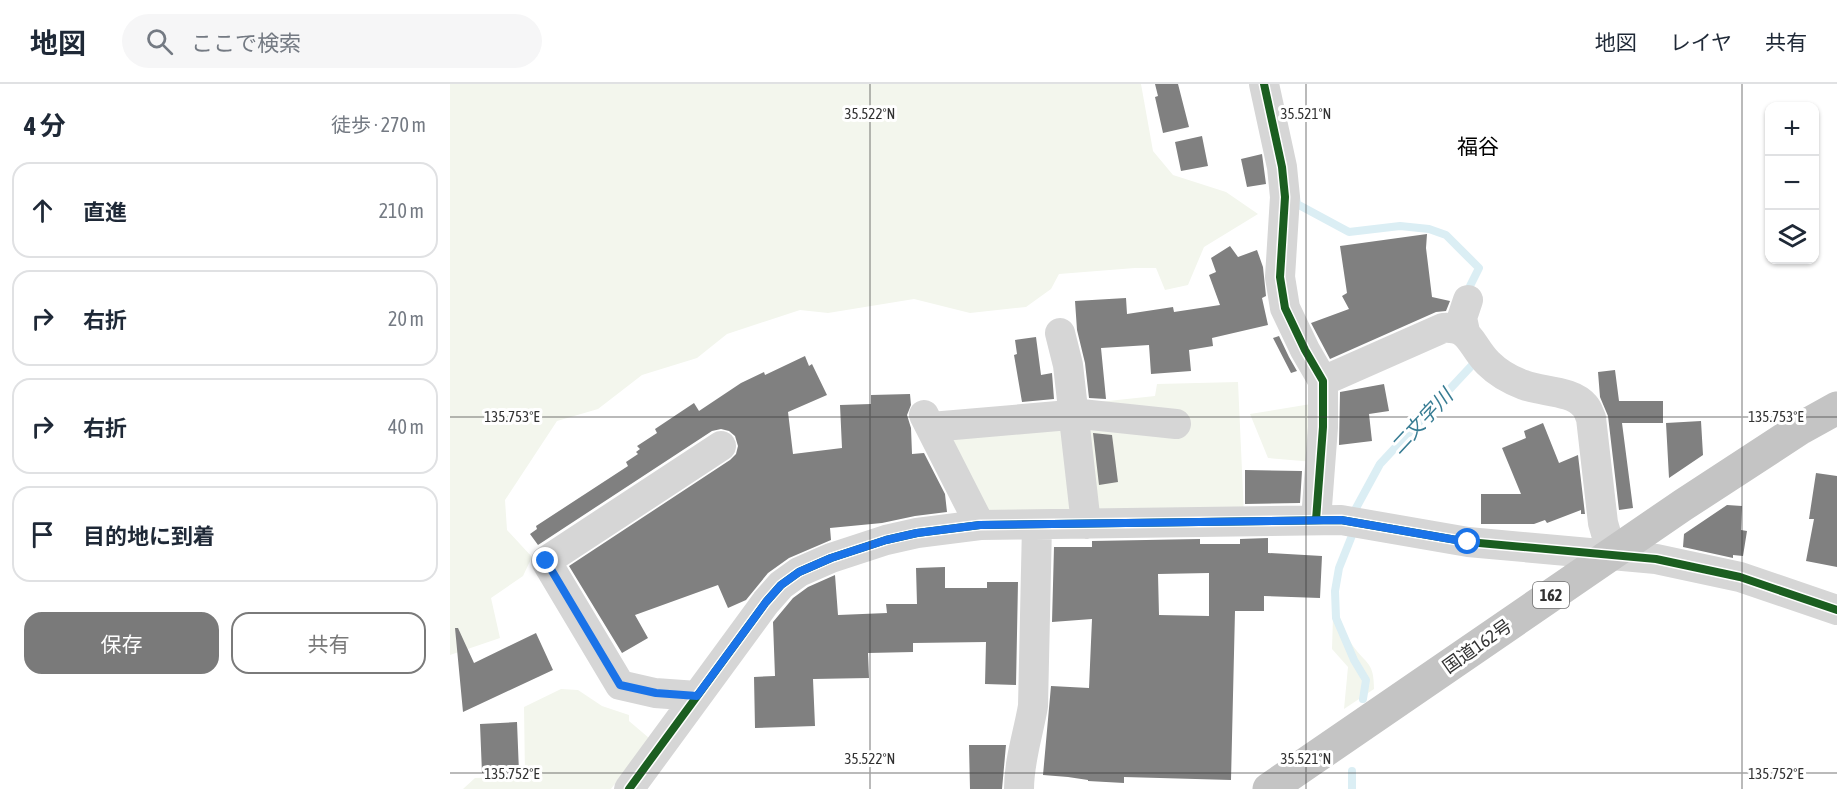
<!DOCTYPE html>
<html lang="ja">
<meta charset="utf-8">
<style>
:root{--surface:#fff;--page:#f6f6f7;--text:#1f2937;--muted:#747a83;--line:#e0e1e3;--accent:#7a7a7a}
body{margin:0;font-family:"Asap Condensed","Noto Sans JP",sans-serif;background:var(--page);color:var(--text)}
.controls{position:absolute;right:18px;top:18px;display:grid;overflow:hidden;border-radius:12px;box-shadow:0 2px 4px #0004}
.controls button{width:54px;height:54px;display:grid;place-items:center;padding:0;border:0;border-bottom:2px solid var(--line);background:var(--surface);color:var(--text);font:30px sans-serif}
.stop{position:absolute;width:18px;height:18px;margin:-14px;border:4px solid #1a73e8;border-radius:50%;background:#fff}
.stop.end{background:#1a73e8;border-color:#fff;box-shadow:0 2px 6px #0008}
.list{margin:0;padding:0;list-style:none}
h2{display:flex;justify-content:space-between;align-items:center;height:78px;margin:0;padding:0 24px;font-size:26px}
h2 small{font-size:20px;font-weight:400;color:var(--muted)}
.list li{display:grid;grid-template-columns:39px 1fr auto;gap:18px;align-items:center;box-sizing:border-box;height:96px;margin:0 12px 12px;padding:0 12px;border:2px solid var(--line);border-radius:18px}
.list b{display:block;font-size:22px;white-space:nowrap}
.list em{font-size:20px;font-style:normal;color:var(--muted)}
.actions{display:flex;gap:12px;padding:18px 24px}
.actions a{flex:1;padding:14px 0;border:2px solid var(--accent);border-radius:18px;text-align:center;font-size:21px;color:var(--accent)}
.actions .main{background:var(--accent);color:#fff}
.icon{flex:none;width:33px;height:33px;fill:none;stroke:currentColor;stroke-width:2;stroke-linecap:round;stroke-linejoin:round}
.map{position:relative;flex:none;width:1387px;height:705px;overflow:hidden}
header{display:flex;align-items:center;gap:36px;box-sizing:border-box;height:84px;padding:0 30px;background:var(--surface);border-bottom:2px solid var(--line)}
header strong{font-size:28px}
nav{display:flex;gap:33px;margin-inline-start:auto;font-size:21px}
.search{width:420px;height:54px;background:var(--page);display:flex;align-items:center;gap:15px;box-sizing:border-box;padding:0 21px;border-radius:33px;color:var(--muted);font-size:22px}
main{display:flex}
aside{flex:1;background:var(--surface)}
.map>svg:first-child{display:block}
.green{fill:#f3f6ed}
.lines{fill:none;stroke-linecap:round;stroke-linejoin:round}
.stream{stroke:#dbeef4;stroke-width:8}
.building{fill:#808080;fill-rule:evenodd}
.minor{stroke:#d6d6d6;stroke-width:30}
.highway{stroke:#c4c4c4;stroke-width:33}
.cycleway-casing{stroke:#fff;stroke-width:11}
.cycleway{stroke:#1b5e20;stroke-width:8}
.route{stroke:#1a73e8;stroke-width:8}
.ticks{fill:none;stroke:#323232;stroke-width:1.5;stroke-opacity:0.45}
.labels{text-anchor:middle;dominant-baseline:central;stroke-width:6;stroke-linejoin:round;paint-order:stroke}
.shield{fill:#fff;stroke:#707070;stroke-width:1.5}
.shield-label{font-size:16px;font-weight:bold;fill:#323232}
.street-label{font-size:18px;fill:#323232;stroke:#fff}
.water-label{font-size:20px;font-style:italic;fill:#377c93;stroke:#fff}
.quarter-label{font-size:21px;fill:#000;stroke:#fff}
.ticks-label{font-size:15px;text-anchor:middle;fill:#323232;stroke:#fff;stroke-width:6;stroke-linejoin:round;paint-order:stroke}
</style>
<header>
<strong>地図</strong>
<div class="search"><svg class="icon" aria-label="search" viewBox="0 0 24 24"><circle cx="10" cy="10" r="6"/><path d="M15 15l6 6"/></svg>ここで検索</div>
<nav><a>地図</a><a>レイヤ</a><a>共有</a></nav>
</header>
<main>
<aside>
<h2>4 分<small>徒歩 · 270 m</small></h2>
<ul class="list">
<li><svg class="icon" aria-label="ahead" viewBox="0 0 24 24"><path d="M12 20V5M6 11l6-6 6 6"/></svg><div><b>直進</b></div><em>210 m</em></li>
<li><svg class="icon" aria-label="right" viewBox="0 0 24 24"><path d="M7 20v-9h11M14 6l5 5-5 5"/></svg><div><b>右折</b></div><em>20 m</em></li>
<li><svg class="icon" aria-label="right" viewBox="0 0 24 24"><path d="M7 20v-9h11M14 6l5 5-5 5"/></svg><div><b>右折</b></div><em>40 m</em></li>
<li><svg class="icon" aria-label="arrive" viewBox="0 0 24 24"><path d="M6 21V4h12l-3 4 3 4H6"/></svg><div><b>目的地に到着</b></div></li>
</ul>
<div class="actions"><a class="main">保存</a><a>共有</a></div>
</aside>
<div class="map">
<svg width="1387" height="705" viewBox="0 0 1387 705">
<rect width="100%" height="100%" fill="#fff"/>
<path class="green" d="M0,0H691L703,67L723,91L776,108L808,130L754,163L738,201L715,206L706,184H685L609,190L601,205L576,223L520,229L464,215L378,229L350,226L277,250L247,274L192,291L148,325L107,337L55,416L57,446L82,473L73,492L41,514L50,554L0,571Z
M788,298L794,431L535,435L492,347L630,320L705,312L707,300Z
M867,319L864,378L818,374L800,330Z
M887,531C892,541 897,553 903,562C917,581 924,578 924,605L894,625L898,583L882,565L883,532Z
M111,605L128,606L152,622L179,631V637L199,654L161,705H13L25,694L75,692L74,623Z"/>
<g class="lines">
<path class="stream" d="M846,113L847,120L899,148L950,142L979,145L996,151L1029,184L1016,210
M905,426L930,380L1025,278L1023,276
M903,449L889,484L885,507L886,534L904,576L916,596L913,615
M902,687V705"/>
</g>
<path class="building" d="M705,0H728L739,43L713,49L705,13L708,12Z
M752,52L758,82L731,87L725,58Z
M812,70L816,100L797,103L791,75Z
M977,150L976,164L982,213L1000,217L996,227L986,228L880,275L861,239L899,225L892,212L897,209L890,162Z
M780,162L788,173L807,166L813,183L816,212L812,214L818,241L762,254L763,262L739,266L741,287L701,290L699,261L651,264L656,315L639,314L635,279L627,246L625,217L676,214L677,230L723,223L724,228L770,221L759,191L766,188L761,174Z
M829,252L839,273L847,287L841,289L823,254Z
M586,253L591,291L602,289L604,315L572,318L564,271L567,270L565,256Z
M355,272L359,282L362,280L377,311L338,328L343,370L392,364L390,321L421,320V311L460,310L461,321L457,331L461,344L462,370L474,369L495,410L497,428L465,432L432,439L380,444L381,456L339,474L318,489L296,516L278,524L268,501L185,531L198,554L172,569L119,482L280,376L286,370L288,362L285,352L279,347L271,345L262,347L88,461L80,450L87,445L86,442L178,382L176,378L188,370L186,368L190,365L187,362L207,349L205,345L244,319L249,327L291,299L314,288L315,291Z
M1165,286L1169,317H1213V339H1172L1183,424L1169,426L1158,332L1150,313L1148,288Z
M934,300L939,327L919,330L922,357L889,361L890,308Z
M1251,337L1253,371L1219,394L1216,339Z
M1093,339L1109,379L1128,371L1135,430H1131V426L1097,439L1095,436L1084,440H1031V410H1071L1052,364L1076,354L1074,347Z
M643,349L662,351L668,398L649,401Z
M795,386L852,387L850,419L795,420Z
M1366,389L1387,392V483L1356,477L1364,435H1359Z
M1277,421L1292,422L1291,446L1297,447L1293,472L1283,471V474L1233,463L1234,450Z
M818,454V469L872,472L870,514L814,512V527H785L781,696L674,693V699L638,697V696L618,693L593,691L601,602L639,604L642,535L602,538L604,463H642V457L750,455V460H790V455ZM759,489V532L709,531L708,490Z
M495,483V504H537V498H568L566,601L535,600L536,558L463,559V568L418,569L419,594L363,595L365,642L305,644L304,593L325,592L323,538L343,514L358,503L385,491L388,531L437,529L436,520H467L466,484Z
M5,544H8L24,579L86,549L103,586L13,628Z
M67,638L69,688L32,689L30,640Z
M519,661H556L552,705H520Z"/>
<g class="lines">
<path class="minor" d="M814,0L832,83L835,113L830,193L835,224L855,266L873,297V343L866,436
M1015,248L1012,234L1018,216
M610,249L618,281L636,440
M873,297L993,244C1021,242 1020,261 1038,279C1048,289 1060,296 1074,301C1092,308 1122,306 1135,322C1138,325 1139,330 1141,334L1153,439L1162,470
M474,331L530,441
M481,343L631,330L726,340
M247,612L205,609L170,601L96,477L271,362
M179,705L316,518L331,501L349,488L381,474L436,456L467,449L530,441L891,436L1018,458L1206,475L1290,493L1387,526
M569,705C569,676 578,651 583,622L587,441"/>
<path class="highway" d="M819,705L1233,421L1351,344L1387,324"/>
<defs>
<path id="cycleway" d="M814,0L832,83L835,113L830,193L835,224L855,266L873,297V343L866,436
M179,705L316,518L331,501L349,488L381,474L436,456L467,449L530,441L891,436L1018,458L1206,475L1290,493L1387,526"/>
</defs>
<use href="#cycleway" class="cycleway-casing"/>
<use href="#cycleway" class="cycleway"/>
</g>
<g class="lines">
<path class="route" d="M96,477L170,601L206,609L247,612L316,518L331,501L349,488L381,474L436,456L467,449L530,441L891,436L1018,458"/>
</g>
<path class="ticks" d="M420,0V705M856,0V705M1292,0V705M0,333H1387M0,689H1387"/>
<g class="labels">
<rect class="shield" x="1083" y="498" width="36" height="26" rx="4.5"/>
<g class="shield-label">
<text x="1101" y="511">162</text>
</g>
<g class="street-label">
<text transform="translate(1027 562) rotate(-35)">国道162号</text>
</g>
<g class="water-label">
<text transform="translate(971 337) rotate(-47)">二文字川</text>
</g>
<g class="quarter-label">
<text x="1028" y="62">福谷</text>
</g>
</g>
<g class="ticks-label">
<text x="420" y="35">35.522°N</text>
<text x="856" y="35">35.521°N</text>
<text x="1326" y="338">135.753°E</text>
<text x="62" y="338">135.753°E</text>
<text x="420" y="680">35.522°N</text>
<text x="856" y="680">35.521°N</text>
<text x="1326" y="695">135.752°E</text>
<text x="62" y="695">135.752°E</text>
</g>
</svg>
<div class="controls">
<button>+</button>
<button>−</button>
<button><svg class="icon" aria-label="layers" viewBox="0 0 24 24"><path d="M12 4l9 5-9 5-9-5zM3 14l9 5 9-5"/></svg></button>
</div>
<div class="stop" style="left:1018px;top:458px"></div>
<div class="stop end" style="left:96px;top:477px"></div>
</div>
</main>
